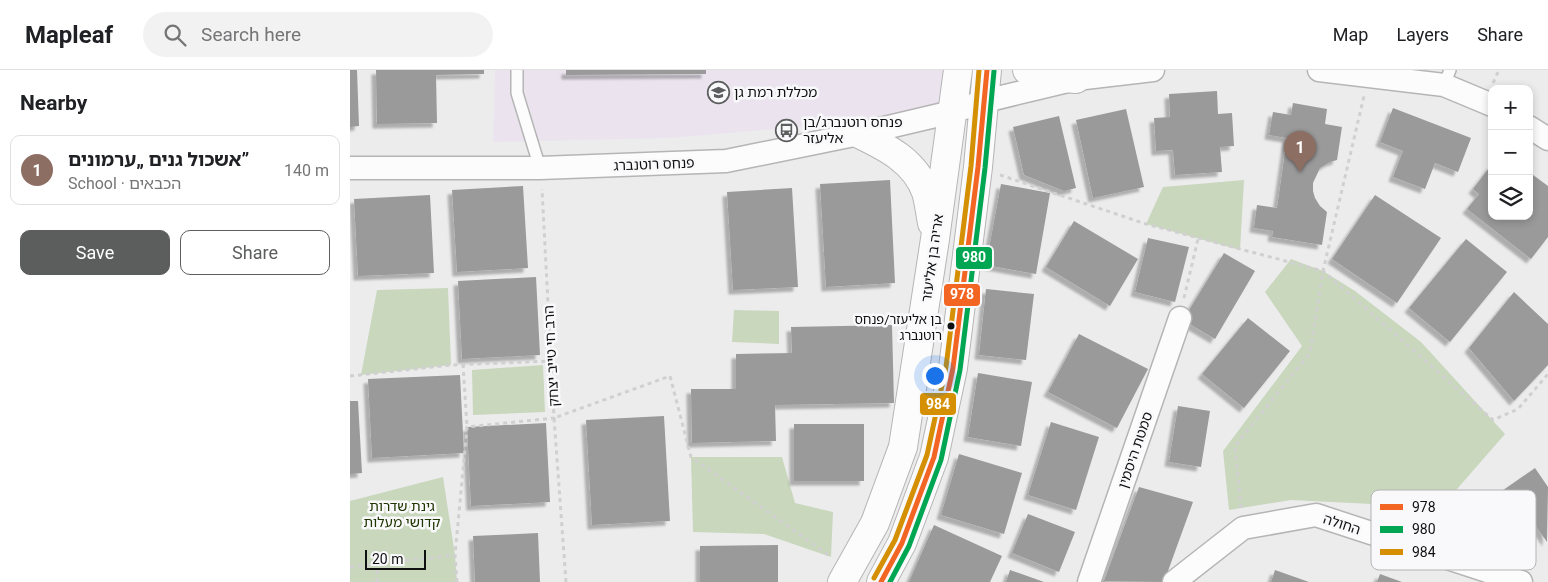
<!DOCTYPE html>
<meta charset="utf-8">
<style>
:root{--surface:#fff;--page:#f2f2f2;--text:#202124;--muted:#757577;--line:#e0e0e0;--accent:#5c5d5d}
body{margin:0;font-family:Roboto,"Noto Sans Hebrew",sans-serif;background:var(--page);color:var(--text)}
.controls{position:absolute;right:15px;top:15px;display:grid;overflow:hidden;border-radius:10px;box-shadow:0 2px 8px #0003}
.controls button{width:45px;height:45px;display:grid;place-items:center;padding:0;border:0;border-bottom:1px solid var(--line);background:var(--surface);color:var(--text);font:25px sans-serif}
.scale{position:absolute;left:15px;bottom:12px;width:61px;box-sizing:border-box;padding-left:5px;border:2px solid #0f1010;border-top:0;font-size:14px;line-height:18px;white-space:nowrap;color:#0f1010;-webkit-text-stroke:4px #f9f9fb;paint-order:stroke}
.you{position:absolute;left:584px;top:305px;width:18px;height:18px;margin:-12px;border:4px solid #fff;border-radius:50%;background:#1a73e8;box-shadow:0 0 0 8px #1a73e833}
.badge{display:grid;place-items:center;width:32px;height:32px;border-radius:50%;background:var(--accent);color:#fff;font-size:16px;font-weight:700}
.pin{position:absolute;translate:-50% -41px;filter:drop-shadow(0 1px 2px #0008)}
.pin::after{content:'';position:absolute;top:26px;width:18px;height:15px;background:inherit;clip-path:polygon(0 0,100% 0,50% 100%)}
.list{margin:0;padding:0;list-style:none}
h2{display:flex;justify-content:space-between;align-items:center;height:65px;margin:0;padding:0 20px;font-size:21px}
h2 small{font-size:16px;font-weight:400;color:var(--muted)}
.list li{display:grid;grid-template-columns:32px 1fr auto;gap:15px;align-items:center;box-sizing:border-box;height:70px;margin:0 10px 10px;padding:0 10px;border:1px solid var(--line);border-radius:10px}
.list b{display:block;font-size:19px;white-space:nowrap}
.list p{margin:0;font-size:16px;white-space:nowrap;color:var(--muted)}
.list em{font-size:16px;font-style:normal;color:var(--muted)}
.actions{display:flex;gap:10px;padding:15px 20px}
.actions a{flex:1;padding:11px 0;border:1px solid var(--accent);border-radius:10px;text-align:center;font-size:18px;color:var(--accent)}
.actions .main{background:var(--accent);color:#fff}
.icon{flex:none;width:28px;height:28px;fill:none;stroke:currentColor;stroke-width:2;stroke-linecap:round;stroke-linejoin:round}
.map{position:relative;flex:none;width:1198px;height:512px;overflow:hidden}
header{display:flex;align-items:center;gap:30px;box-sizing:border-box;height:70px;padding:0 25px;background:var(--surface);border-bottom:1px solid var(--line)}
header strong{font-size:24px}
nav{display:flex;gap:28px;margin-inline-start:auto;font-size:18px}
.search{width:350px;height:45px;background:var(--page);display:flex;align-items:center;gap:12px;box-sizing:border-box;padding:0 18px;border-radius:28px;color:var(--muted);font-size:19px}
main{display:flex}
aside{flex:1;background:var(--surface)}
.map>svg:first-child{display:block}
.education{fill:#ebe4ef}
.green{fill:#c9d7bd}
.building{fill:#9a9a9a;filter:url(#shadow)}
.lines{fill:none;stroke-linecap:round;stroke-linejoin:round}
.lane-casing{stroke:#b5b5b5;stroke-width:14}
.street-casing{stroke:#b5b5b5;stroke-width:25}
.secondary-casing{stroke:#b5b5b5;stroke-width:30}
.path{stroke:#d0d0d1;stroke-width:3;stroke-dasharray:4 4;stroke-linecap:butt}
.lane{stroke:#fcfcfc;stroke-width:11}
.street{stroke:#fcfcfc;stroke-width:22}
.secondary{stroke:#fcfcfc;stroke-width:28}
.bus-1-casing{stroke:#f9f9fb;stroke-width:9}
.bus-2-casing{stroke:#f9f9fb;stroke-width:9}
.bus-3-casing{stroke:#f9f9fb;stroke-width:9}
.bus-1{stroke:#f26522;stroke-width:5}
.bus-2{stroke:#00a651;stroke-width:5}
.bus-3{stroke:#d49002;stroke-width:5}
.bus-dot{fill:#0f1010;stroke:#f9f9fb;stroke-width:2}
.labels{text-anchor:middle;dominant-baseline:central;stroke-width:5;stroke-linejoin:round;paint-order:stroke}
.bus-label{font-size:13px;fill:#0f1010;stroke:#f9f9fb;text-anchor:end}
.poi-label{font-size:14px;fill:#0f1010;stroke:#f9f9fb;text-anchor:start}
.street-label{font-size:14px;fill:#0f1010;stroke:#f9f9fb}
.park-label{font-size:14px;fill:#203600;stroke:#f9f9fb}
.key{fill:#f9f9fb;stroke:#b3b3b4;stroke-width:1}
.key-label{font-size:14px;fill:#0f1010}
.line-badge{stroke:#f9f9fb;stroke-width:2}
.badge-label{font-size:14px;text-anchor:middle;font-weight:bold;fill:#fff}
</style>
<header>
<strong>Mapleaf</strong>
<div class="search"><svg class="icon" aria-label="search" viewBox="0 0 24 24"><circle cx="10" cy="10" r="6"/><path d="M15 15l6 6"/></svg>Search here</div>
<nav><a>Map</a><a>Layers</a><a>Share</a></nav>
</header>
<main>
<aside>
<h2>Nearby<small></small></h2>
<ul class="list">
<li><span class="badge" style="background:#8d6e63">1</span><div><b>אשכול גנים „ערמונים”</b><p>School · הכבאים</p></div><em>140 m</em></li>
</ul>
<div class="actions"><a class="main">Save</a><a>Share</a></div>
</aside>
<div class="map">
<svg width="1198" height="512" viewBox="0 0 1198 512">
<defs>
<filter id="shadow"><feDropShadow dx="-4.5" dy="4.5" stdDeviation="1" flood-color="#0004"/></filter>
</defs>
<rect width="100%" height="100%" fill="#ececed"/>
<path class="education" d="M145,0H595L590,45L320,68L143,72Z"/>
<path class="green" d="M894,110L890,180L796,154L813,117Z
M941,189L973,201L1005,221L1071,272L1155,364L1074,457L1022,434L941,430L879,440L873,381L952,276L915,222Z
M98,218L101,295L11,305L27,220Z
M384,240L429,241V274L382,272Z
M193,295L195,342L123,345L122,300Z
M341,387H432L445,433L483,442L481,487L414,464L343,462Z
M93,407L105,485L107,512H0V431Z"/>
<path class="building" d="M0,0H7L9,56L0,57Z
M26,0H134V4L86,5L87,53L27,54Z
M216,0H356V4L216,5Z
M867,21L868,44L882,43L884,76L870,77L872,102L825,105L823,80L806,81L804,48L820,47L819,24Z
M943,33L977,39L975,54L992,57L987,90L980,92L970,98L963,113V121L965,128L970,136L977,142L972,175L922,167L923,161L904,158L907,135L927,138L937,68L919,65L923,42L941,45Z
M1043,38L1121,68L1108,102L1085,93L1075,119L1043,107L1053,81L1030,72Z
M776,39L794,117L743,128L726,50Z
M709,46L726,118L714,121L674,105L663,57Z
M1142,94V146H1179V102L1198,116V167L1181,189L1117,139L1129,124L1123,119Z
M540,110L545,213L476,217L470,114Z
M651,114L700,123L686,204L636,195Z
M173,116L178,198L107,202L102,120Z
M442,118L448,217L383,220L377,122Z
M80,125L84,203L8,206L4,129Z
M1025,125L1091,168L1047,233L982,189Z
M724,151L788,189L760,236L696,197Z
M798,168L839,177L825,232L785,222Z
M1116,169L1157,202L1100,272L1059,238Z
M874,183L905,201L865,269L833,250Z
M186,207L190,285L112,289L108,211Z
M636,219L684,224L676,290L629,285Z
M1164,222L1198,254V295L1164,331L1119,278Z
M898,248L940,281L894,338L852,304Z
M542,255L544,333L425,335L426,371L342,373L341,319H386V284L442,283L441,257Z
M729,264L798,299L767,358L698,322Z
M628,303L682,312L671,376L618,367Z
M110,305L114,383L22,388L18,309Z
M0,331H8L12,403L0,404Z
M828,336L860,341L851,397L819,392Z
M314,346L320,451L242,455L236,350Z
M701,352L749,367L726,440L678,425Z
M196,353L200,432L121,436L117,357Z
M444,354H514V411H444Z
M609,384L672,403L654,464L591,445Z
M1185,398L1198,417L1197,472L1178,445L1156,461L1136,432Z
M789,417L843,432L814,512L754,511Z
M678,444L725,462L709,502L662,483Z
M584,455L652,486L640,512H559Z
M188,463L190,512H125L123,466Z
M428,475V512H350V476Z
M660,500L694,512H656Z
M925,500L959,512H921Z
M1030,504L1052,512H1027Z"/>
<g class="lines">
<defs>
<path id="lane" d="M167,0V23L190,98
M1094,15L1100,0"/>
<path id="street" d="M969,0L1094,15L1142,35
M1179,57L1198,69
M0,98H190L376,91L509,64L602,42L635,31L726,9L803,0
M739,512L830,248
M824,512L893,458L966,445L1171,512"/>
<path id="secondary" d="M677,0L694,6L726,9
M509,64C536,77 565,91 576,122C579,132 580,143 582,153
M492,512L525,453L553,377L585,169L608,0
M531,512L552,473L584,387L603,298L628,97L637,0"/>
</defs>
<use href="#lane" class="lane-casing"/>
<use href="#street" class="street-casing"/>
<use href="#secondary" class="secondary-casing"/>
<path class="path" d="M1143,13L1149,0
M650,105L796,154L973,201L1143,350L1168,339L1198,304
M834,228L848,169
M113,294L117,357
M0,306L101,295L201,291
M891,438L885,376L960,283L973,201L1014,26
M0,497L105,485
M27,512V494
M107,512L105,485L117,357L204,348L192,119
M216,512L204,348L320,306L341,387L481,487"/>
<use href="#lane" class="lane"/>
<use href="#street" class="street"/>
<use href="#secondary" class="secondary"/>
<defs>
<path id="bus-1" d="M531,512L552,473L584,387L603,298L628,97L637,0"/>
<path id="bus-2" d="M540,512L559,476L591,390L610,300L635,98L644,1"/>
<path id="bus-3" d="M524,508L545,470L577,385L596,297L621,96L629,0"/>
</defs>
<use href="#bus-1" class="bus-1-casing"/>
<use href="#bus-2" class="bus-2-casing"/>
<use href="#bus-3" class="bus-3-casing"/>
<use href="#bus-1" class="bus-1"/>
<use href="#bus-2" class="bus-2"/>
<use href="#bus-3" class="bus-3"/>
</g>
<defs>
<symbol id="university-ring" viewBox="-11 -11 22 22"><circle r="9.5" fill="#f9f9fb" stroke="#5c5d5d" stroke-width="1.5"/><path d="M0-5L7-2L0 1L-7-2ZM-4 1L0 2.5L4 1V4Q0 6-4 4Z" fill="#5c5d5d"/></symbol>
<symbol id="bus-ring" viewBox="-11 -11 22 22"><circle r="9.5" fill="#f9f9fb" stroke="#5c5d5d" stroke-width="1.5"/><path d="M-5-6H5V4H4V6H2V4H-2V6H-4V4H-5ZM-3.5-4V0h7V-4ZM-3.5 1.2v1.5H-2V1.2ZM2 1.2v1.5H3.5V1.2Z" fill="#5c5d5d"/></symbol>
</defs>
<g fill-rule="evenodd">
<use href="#university-ring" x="356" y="10" width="25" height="25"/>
<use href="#bus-ring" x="424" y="48" width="25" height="25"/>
</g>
<circle class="bus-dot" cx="601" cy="256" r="4.5"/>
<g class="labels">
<g class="bus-label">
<text x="592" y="249">בן אליעזר/פנחס<tspan x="592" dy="16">רוטנברג</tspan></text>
</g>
<g class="poi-label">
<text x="384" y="22">מכללת רמת גן</text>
<text x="453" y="52">פנחס רוטנברג/בן<tspan x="453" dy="16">אליעזר</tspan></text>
</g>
<g class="street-label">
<text transform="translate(304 94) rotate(-2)">פנחס רוטנברג</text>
<text transform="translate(582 188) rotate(-82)">אריה בן אליעזר</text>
<text transform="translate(201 286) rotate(-93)">הרב חי טייב יצחק</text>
<text transform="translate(785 380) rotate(-71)">סמטת היסמין</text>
<text transform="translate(992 454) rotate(18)">החולה</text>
</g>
<g class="park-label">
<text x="52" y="436">גינת שדרות<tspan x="52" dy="16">קדושי מעלות</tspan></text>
</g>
</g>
<rect x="1021" y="420" width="165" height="80" rx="8" class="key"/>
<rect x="1030" y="434" width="23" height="6" fill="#f26522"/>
<rect x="1030" y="456" width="23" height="7" fill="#00a651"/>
<rect x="1030" y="479" width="23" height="6" fill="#d49002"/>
<g class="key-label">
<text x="1062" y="442">978</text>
<text x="1062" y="464">980</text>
<text x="1062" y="487">984</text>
</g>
<g class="line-badge">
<rect x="605" y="176" width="38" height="24" rx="5" fill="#00a651"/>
<rect x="593" y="213" width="38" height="24" rx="5" fill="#f26522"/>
<rect x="569" y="322" width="38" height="24" rx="5" fill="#d49002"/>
</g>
<g class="badge-label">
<text x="624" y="192">980</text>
<text x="612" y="229">978</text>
<text x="588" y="339">984</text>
</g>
</svg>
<div class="controls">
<button>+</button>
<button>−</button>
<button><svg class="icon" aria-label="layers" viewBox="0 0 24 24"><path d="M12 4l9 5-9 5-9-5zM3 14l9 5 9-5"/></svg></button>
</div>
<div class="scale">20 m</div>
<div class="you"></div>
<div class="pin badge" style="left:950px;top:102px;background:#8d6e63">1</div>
</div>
</main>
